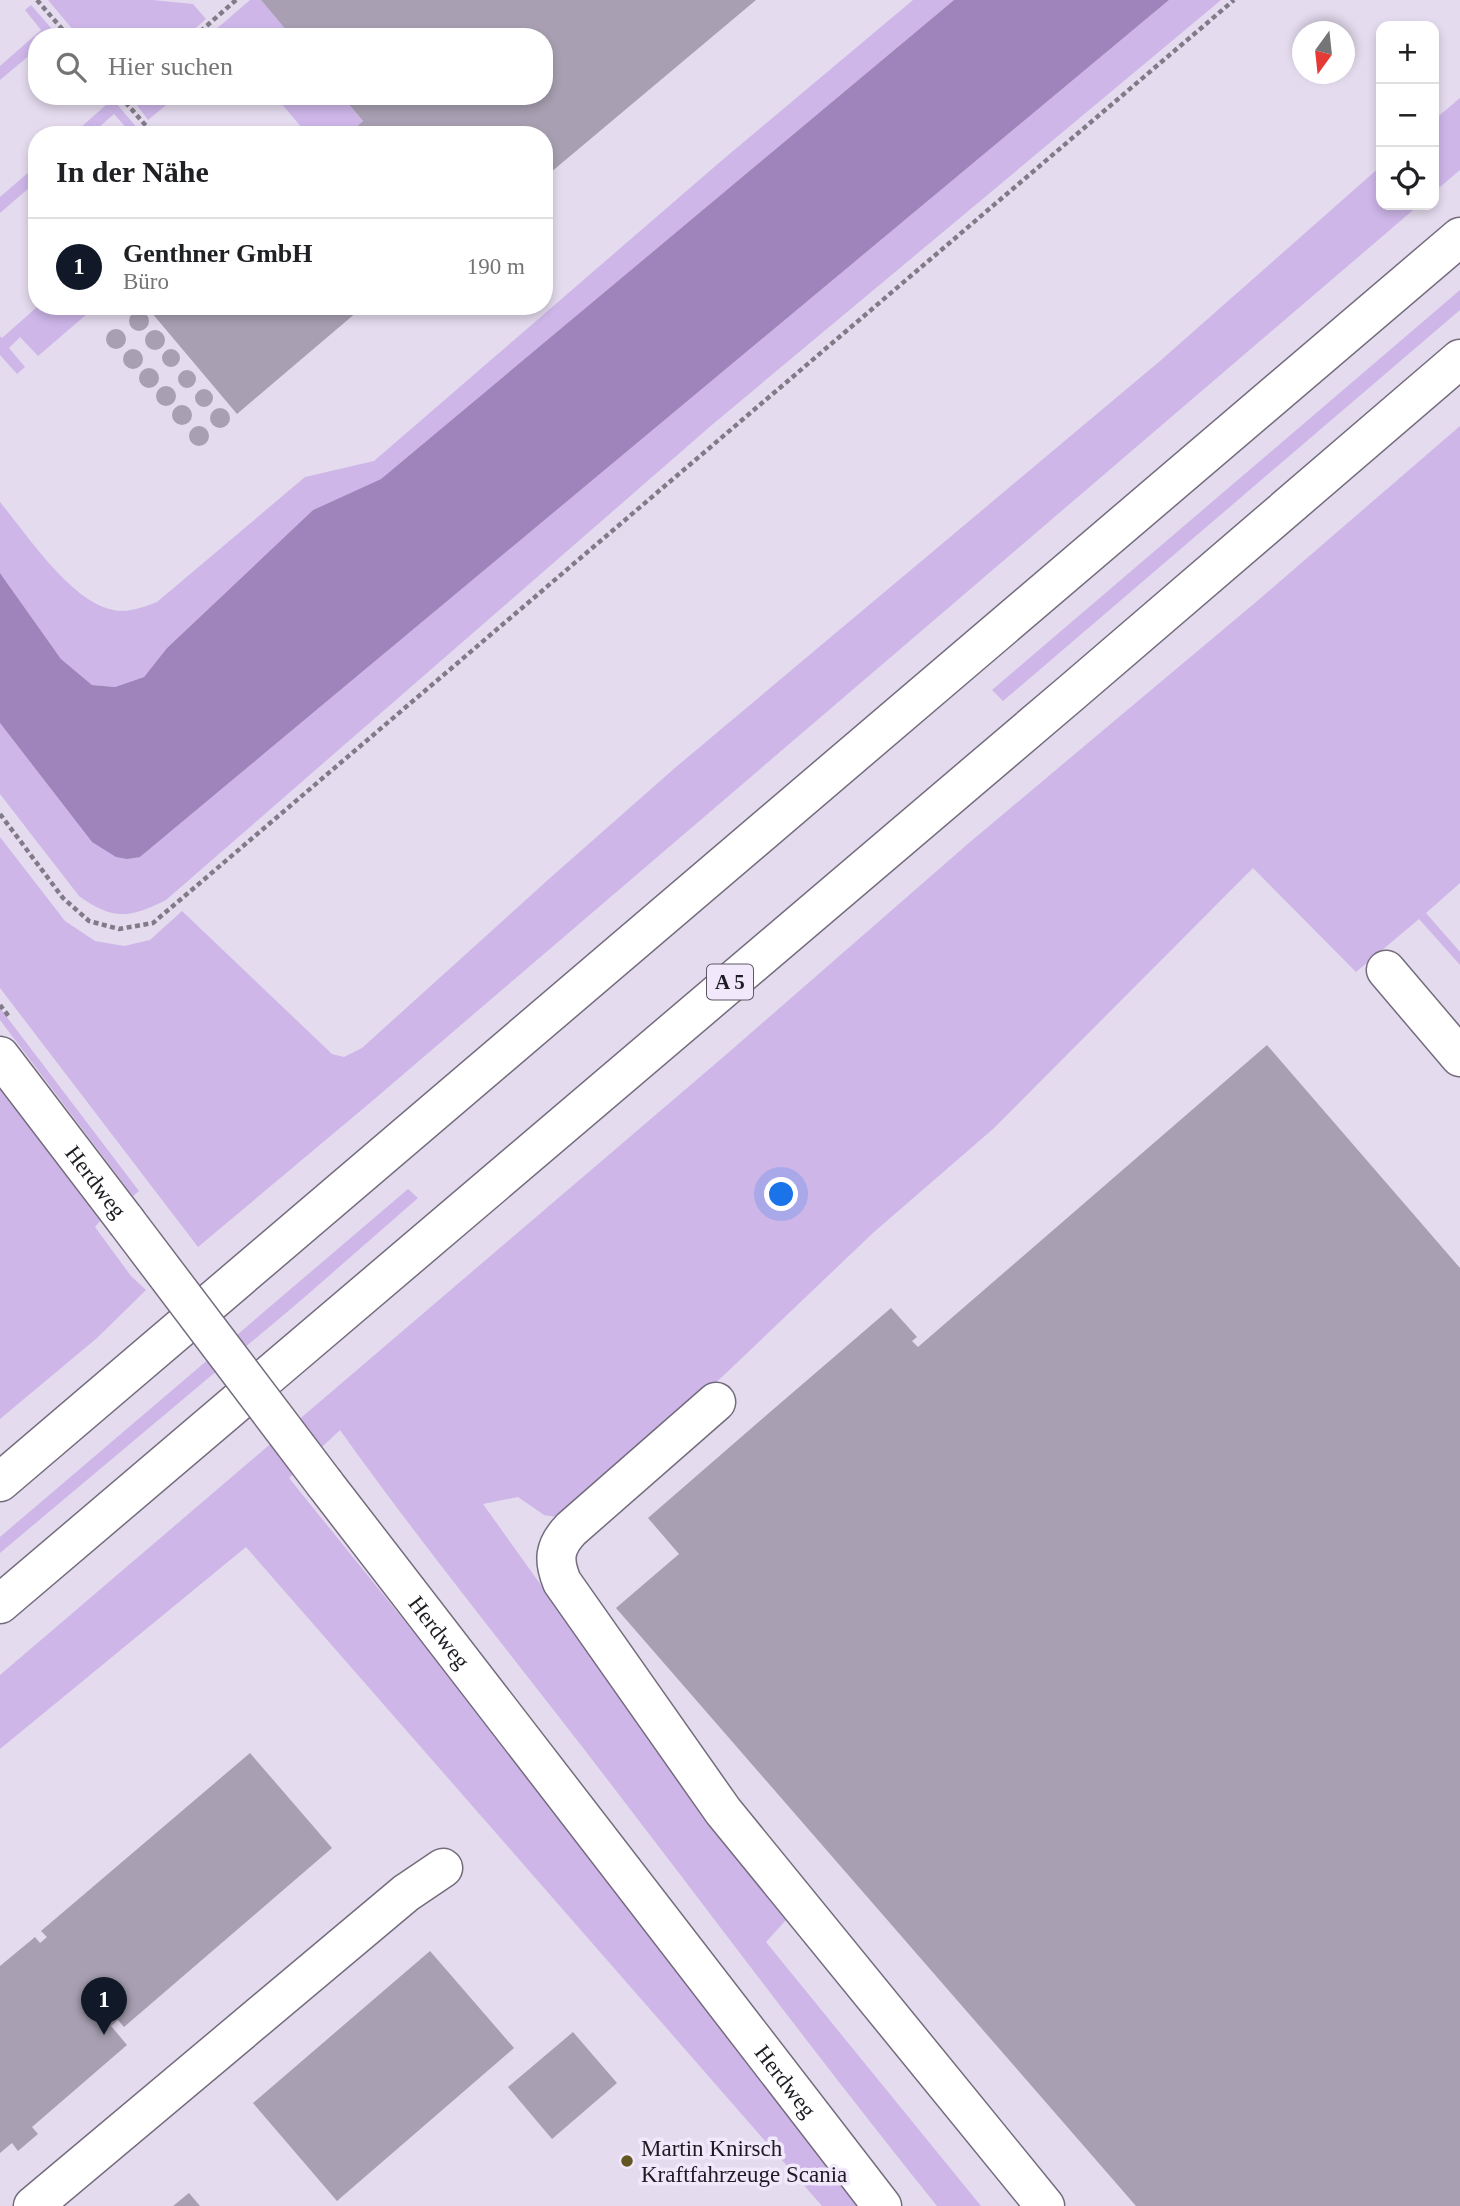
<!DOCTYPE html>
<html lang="de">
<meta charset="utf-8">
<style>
:root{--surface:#fff;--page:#f2f2f2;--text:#202124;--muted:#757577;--line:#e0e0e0;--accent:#111827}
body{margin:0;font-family:"Times New Roman",serif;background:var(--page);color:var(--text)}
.controls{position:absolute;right:21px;top:21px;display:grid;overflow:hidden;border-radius:14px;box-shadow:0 4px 10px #0003}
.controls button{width:63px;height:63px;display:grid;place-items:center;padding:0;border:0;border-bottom:2px solid var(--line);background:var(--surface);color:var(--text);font:35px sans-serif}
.compass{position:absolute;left:1292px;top:21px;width:63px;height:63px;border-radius:50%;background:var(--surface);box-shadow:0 4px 10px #0003;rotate:195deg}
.you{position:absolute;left:782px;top:1195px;width:24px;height:24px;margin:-18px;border:5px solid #fff;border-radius:50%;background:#1a73e8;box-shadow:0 0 0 10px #1a73e833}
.badge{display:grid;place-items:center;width:46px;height:46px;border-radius:50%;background:var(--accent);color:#fff;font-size:23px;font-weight:700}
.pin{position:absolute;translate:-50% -58px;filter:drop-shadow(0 2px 4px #0008)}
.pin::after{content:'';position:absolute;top:37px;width:24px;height:21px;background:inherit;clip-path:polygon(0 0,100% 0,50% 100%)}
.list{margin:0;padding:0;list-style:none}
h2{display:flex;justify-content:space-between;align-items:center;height:91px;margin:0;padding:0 28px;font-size:30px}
h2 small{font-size:23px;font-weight:400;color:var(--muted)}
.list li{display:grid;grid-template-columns:46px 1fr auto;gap:21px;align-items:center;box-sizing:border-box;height:98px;padding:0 28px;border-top:2px solid var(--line)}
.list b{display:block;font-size:26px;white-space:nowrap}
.list p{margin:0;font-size:23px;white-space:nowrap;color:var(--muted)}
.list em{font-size:23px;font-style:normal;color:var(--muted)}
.icon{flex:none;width:38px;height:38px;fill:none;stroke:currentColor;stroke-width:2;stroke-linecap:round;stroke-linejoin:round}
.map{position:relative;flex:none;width:1460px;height:2206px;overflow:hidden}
.search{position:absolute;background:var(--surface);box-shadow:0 4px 10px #0003;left:28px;top:28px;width:525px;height:77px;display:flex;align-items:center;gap:18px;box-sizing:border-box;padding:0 24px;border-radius:28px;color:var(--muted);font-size:26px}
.panel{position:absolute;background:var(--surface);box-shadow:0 4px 10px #0003;left:28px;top:126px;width:525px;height:189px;border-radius:28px}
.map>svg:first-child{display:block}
.green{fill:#ceb6e9}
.water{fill:#9f84bc}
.building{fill:#a8a0b2}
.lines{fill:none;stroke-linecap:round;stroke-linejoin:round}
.minor-casing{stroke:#746c7d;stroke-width:41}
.major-casing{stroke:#746c7d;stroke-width:41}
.highway-casing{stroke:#746c7d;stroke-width:41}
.path{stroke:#817b88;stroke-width:4.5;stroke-dasharray:5 3.5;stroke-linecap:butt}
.minor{stroke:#fff;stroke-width:38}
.major{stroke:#fff;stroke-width:38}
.highway{stroke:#fff;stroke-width:38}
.major-bridge-casing{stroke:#746c7d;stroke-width:41;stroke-linecap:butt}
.major-bridge{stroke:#fff;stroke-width:38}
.poi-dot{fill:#635623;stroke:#f1e8fc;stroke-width:2.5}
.labels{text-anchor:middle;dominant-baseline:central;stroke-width:7;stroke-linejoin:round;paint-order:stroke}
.shield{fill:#f1e8fc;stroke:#5d5863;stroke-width:2}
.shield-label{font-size:21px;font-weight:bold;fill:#1e1b22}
.street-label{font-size:23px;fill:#1e1b22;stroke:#f1e8fc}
.poi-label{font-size:23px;fill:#1e1b22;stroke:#f1e8fc;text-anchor:start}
</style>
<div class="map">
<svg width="1460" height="2206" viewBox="0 0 1460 2206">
<rect width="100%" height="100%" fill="#e4dbee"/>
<path class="green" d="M48,0H152L193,4L206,19L185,37H79Z
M250,0H261L292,37H207Z
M913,0H954L381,479L313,510L167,648L144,677L115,687L92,685L61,659L0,573V502C27,535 69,598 109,609C126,614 141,608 157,602L305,477L374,461L720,162Z
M1169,0H1221L713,424L166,900C129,918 114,921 79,896L0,794V723L92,842L140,857Z
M31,5L59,37H37V49L0,80V66L41,30L25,10Z
M99,96H110L138,129L132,134L114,114L90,135H72L106,105Z
M138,96H177L148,120L133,100Z
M275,96H342L363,121L347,135H308Z
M1460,98V170L1434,192V120Z
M37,165V181L0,213V197Z
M1381,166V205H1419L371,1102L198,1247L0,988V837L65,921L95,941L124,946L150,940L182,911L332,1054L344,1057L362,1048L550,878L676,767L1160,361Z
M1460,290V310L1003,701L992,690Z
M38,306H80L87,314L38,356L20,337L9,348L25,367L17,374L0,355V336L2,338Z
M1460,426V883L1426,913L1460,952V965L1419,919L1356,972L1253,868L993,1129L874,1232L723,1376L563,1518L544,1515L518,1497L483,1504L611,1683L787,1919L766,1942L981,2206H937C824,2066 717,1922 607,1779C518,1663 425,1549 340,1430L289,1478L453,1681L864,2206H822L246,1547L0,1749V1675L728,1053L970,842L1256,602Z
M0,1008L139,1191L133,1196L0,1020Z
M0,1089L100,1221L95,1227L131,1276L146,1290L97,1338L0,1419Z
M408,1189L418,1198L299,1302L0,1553V1537Z"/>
<path class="water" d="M954,0H1169L140,857L127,859L116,857L92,842L0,723V573L61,659L92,685L115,687L144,677L167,648L313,510L381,479Z"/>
<path class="building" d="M261,0H756L544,178V135H347L363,121L342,96H544V37H292Z
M146,306H364L237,414Z
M129 321a10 10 0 1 1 20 0a10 10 0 1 1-20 0Z
M106 339a10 10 0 1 1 20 0a10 10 0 1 1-20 0Z
M145 340a10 10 0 1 1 20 0a10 10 0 1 1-20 0Z
M162 358a9 9 0 1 1 18 0a9 9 0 1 1-18 0Z
M123 359a10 10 0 1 1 20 0a10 10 0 1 1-20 0Z
M139 378a10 10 0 1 1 20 0a10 10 0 1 1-20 0Z
M178 379a9 9 0 1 1 18 0a9 9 0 1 1-18 0Z
M156 396a10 10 0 1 1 20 0a10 10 0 1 1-20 0Z
M195 398a9 9 0 1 1 18 0a9 9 0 1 1-18 0Z
M172 415a10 10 0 1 1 20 0a10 10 0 1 1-20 0Z
M210 418a10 10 0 1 1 20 0a10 10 0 1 1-20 0Z
M189 436a10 10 0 1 1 20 0a10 10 0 1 1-20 0Z
M1267,1045L1460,1268V2206H1136L616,1608L679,1554L648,1518L762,1419L891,1308L917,1337L912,1341L918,1347Z
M250,1753L332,1848L124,2027L118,2020L111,2026L127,2045L32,2127L38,2134L18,2151L12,2143L0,2153V1966L35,1937L40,1943L47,1937L41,1931Z
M430,1951L514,2048L337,2201L253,2103Z
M573,2032L617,2083L552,2139L508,2087Z
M189,2193L200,2206H173Z"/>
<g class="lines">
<defs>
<path id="minor" d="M1386,970L1460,1057
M716,1402L571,1529C554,1547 553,1560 562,1582L723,1811L1045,2206
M33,2206L406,1893L443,1868"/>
<g id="major">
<path id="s1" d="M0,1056L126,1221"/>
<path id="s2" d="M325,1484L882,2206"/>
</g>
<path id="highway" d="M0,1482L1460,237
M0,1604L1071,693L1460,359"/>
</defs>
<use href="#minor" class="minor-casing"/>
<use href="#major" class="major-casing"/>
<use href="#highway" class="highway-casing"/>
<path class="path" d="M37,0L69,37
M194,37L236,0
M120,96L154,135
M0,814L63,898L89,921L119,929L153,923L1234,0
M0,1005L10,1018"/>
<use href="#minor" class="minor"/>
<use href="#major" class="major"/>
<use href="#highway" class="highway"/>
<defs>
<path id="major-bridge" d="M126,1221L325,1484"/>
</defs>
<use href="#major-bridge" class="major-bridge-casing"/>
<use href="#major-bridge" class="major-bridge"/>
</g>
<circle class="poi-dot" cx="627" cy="2161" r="7"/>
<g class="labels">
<rect class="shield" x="707" y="964.5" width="46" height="35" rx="5"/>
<g class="shield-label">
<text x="730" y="982">A 5</text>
</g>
<g class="street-label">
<text stroke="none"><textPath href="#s1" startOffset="158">Herdweg</textPath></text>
<text stroke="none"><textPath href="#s2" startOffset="187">Herdweg</textPath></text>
<text stroke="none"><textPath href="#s2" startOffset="754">Herdweg</textPath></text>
</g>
<g class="poi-label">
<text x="641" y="2148">Martin Knirsch<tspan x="641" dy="26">Kraftfahrzeuge Scania</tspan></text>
</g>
</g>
</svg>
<div class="controls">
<button>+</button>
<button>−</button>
<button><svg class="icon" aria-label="locate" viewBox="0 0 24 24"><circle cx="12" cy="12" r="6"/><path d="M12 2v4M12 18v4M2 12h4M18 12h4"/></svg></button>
</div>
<svg class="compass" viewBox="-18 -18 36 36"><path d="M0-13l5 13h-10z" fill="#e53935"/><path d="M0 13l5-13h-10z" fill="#757577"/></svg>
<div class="you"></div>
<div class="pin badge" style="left:104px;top:2035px">1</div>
<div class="search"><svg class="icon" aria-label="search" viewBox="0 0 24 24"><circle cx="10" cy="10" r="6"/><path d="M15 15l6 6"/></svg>Hier suchen</div>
<section class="panel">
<h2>In der Nähe<small></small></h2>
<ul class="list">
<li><span class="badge">1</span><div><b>Genthner GmbH</b><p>Büro</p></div><em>190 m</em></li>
</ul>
</section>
</div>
